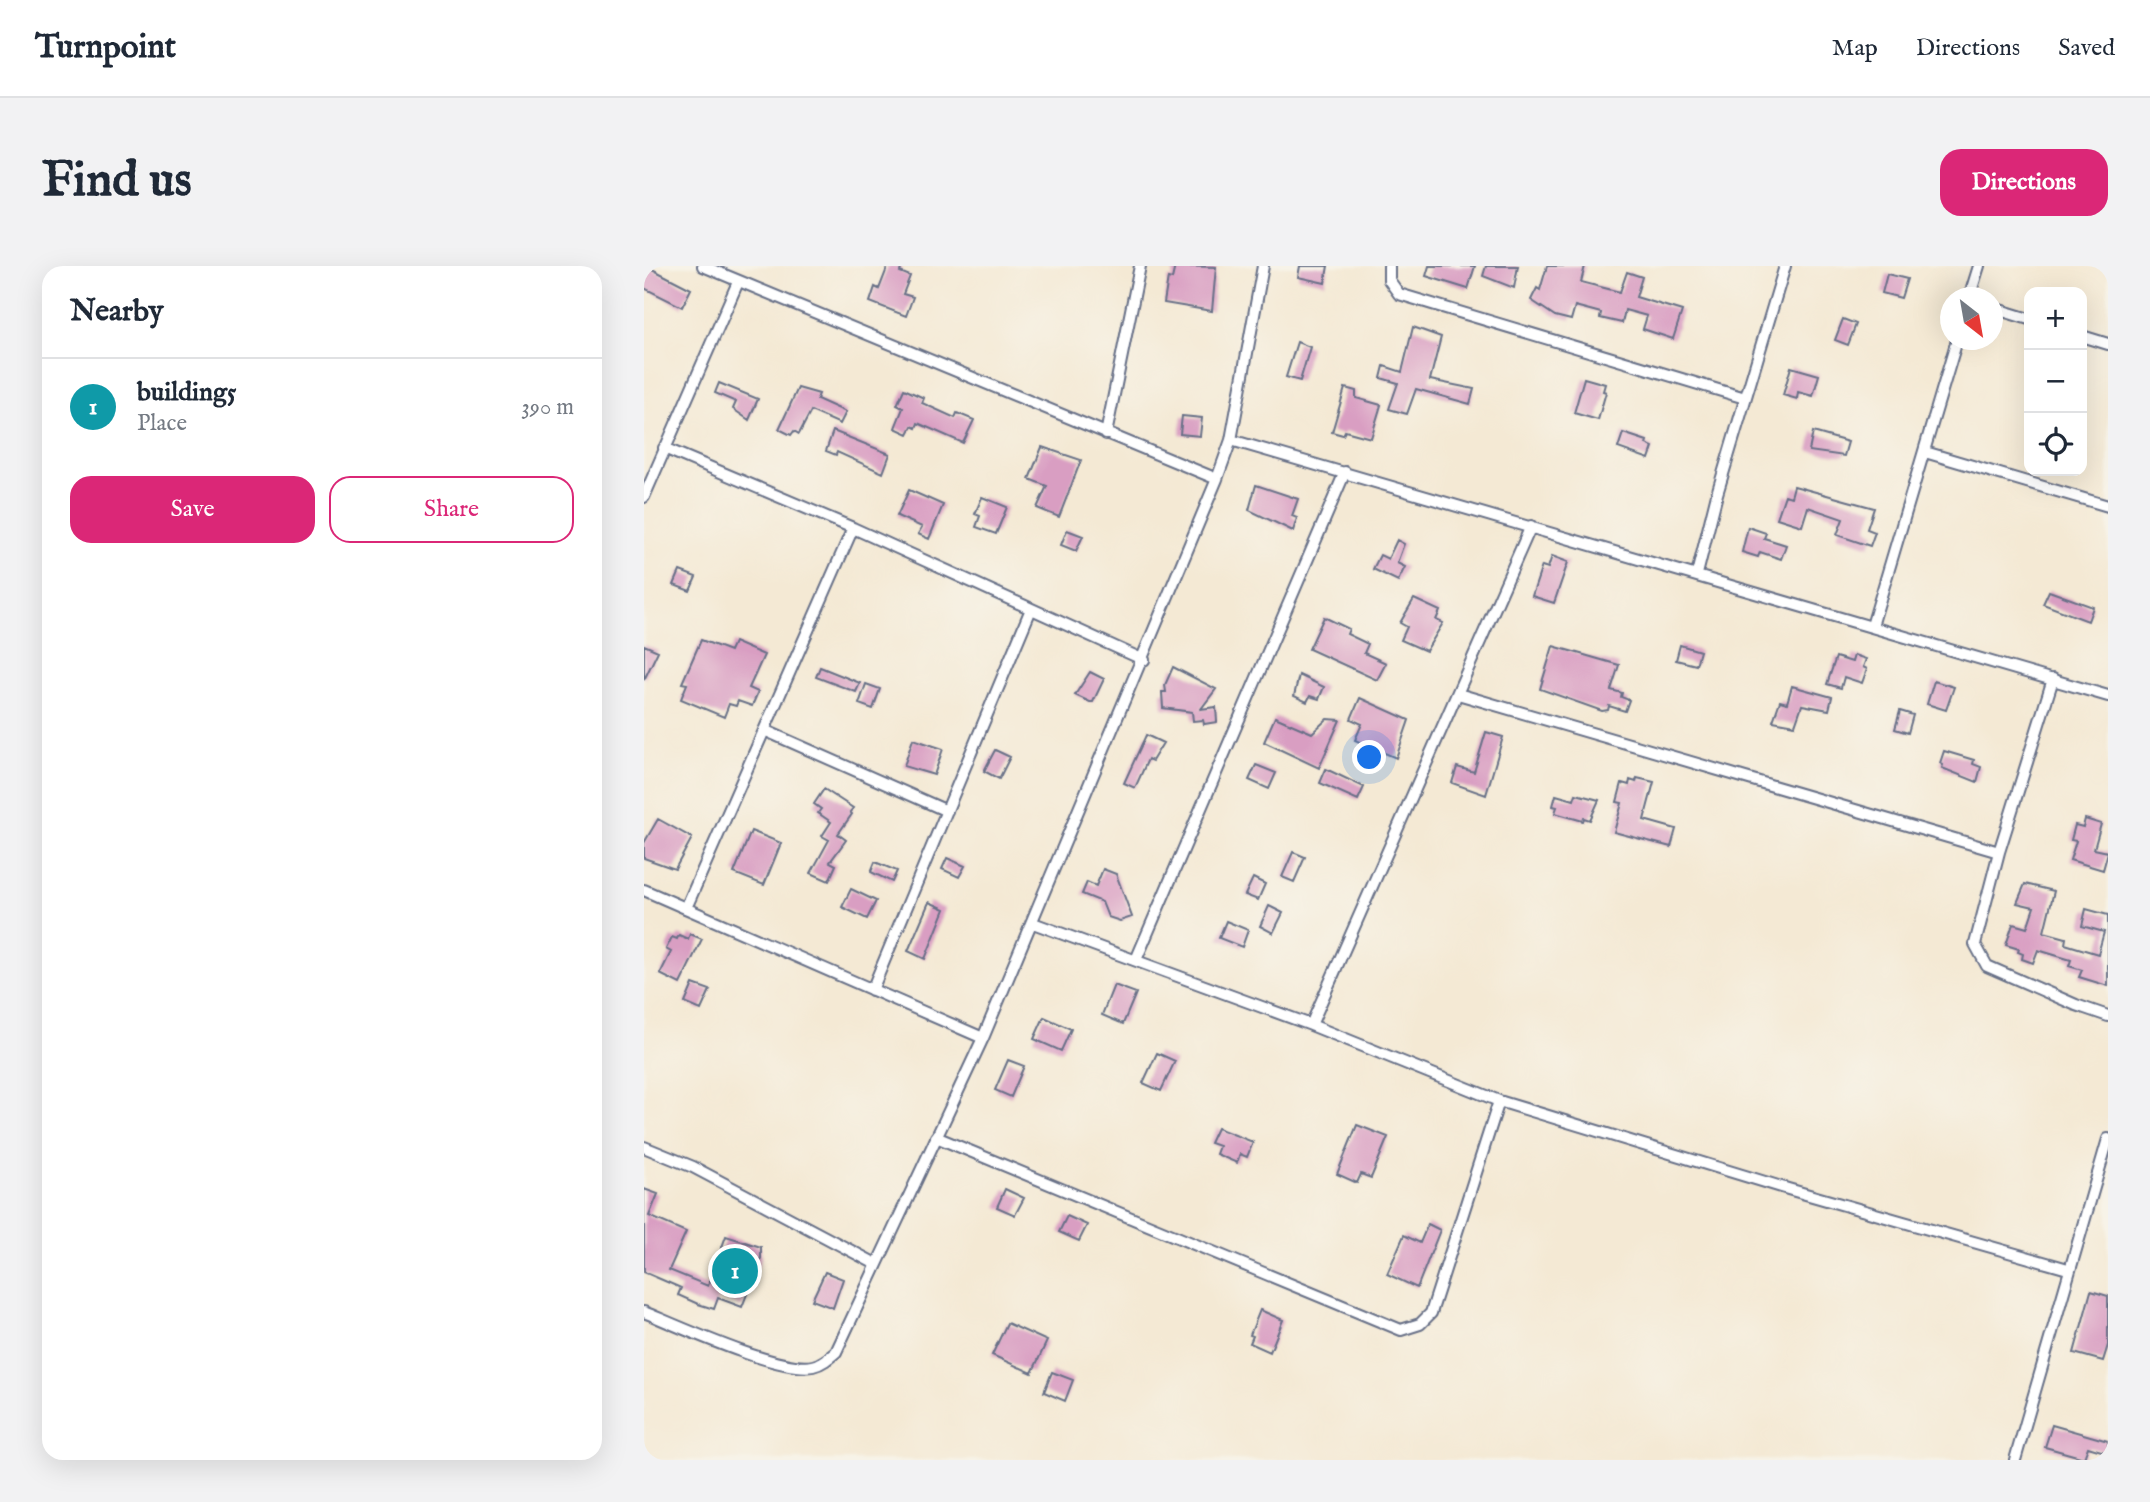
<!DOCTYPE html>
<meta charset="utf-8">
<style>
:root{--surface:#fff;--page:#f2f2f3;--text:#1f2937;--muted:#747a83;--line:#e0e1e3;--accent:#db2777}
body{margin:0;font-family:"IM FELL English",serif;background:var(--page);color:var(--text)}
.controls{position:absolute;right:21px;top:21px;display:grid;overflow:hidden;border-radius:14px;box-shadow:0 7px 28px #0002}
.controls button{width:63px;height:63px;display:grid;place-items:center;padding:0;border:0;border-bottom:2px solid var(--line);background:var(--surface);color:var(--text);font:35px sans-serif}
.compass{position:absolute;left:1296px;top:21px;width:63px;height:63px;border-radius:50%;background:var(--surface);box-shadow:0 7px 28px #0002;rotate:149deg}
.you{position:absolute;left:726px;top:492px;width:24px;height:24px;margin:-18px;border:5px solid #fff;border-radius:50%;background:#1a73e8;box-shadow:0 0 0 10px #1a73e833}
.badge{display:grid;place-items:center;width:46px;height:46px;border-radius:50%;background:var(--accent);color:#fff;font-size:23px;font-weight:700}
.pin{position:absolute;translate:-50% -50%;border:4px solid #fff;box-shadow:0 2px 7px #0006}
.list{margin:0;padding:0;list-style:none}
h2{display:flex;justify-content:space-between;align-items:center;height:91px;margin:0;padding:0 28px;font-size:30px}
h2 small{font-size:23px;font-weight:400;color:var(--muted)}
.list li{display:grid;grid-template-columns:46px 1fr auto;gap:21px;align-items:center;box-sizing:border-box;height:98px;padding:0 28px;border-top:2px solid var(--line)}
.list b{display:block;font-size:26px;white-space:nowrap}
.list p{margin:0;font-size:23px;white-space:nowrap;color:var(--muted)}
.list em{font-size:23px;font-style:normal;color:var(--muted)}
.actions{display:flex;gap:14px;padding:21px 28px}
.actions a{flex:1;padding:16px 0;border:2px solid var(--accent);border-radius:21px;text-align:center;font-size:24px;color:var(--accent)}
.actions .main{background:var(--accent);color:#fff}
.icon{flex:none;width:38px;height:38px;fill:none;stroke:currentColor;stroke-width:2;stroke-linecap:round;stroke-linejoin:round}
.map{position:relative;flex:none;width:1464px;height:1194px;overflow:hidden;border-radius:21px}
header{display:flex;align-items:center;gap:42px;box-sizing:border-box;height:98px;padding:0 35px;background:var(--surface);border-bottom:2px solid var(--line)}
header strong{font-size:33px}
nav{display:flex;gap:38px;margin-inline-start:auto;font-size:24px}
.intro{display:flex;align-items:center;justify-content:space-between;box-sizing:border-box;height:168px;padding:0 42px}
h1{margin:0;font-size:49px}
.button{padding:18px 32px;border-radius:21px;background:var(--accent);color:#fff;font-size:24px;font-weight:700}
main{display:flex;gap:42px;padding:0 42px}
aside{flex:1;background:var(--surface);border-radius:21px;box-shadow:0 7px 28px #0002}
.map>svg:first-child{display:block}
.building{fill:#d99ec2}
.lines{fill:none;stroke-linecap:round;stroke-linejoin:round}
.minor-casing{stroke:#677087;stroke-width:14}
.minor{stroke:#fff;stroke-width:10}
</style>
<header>
<strong>Turnpoint</strong>
<nav><a>Map</a><a>Directions</a><a>Saved</a></nav>
</header>
<div class="intro"><h1>Find us</h1><a class="button">Directions</a></div>
<main>
<aside>
<h2>Nearby<small></small></h2>
<ul class="list">
<li><span class="badge" style="background:#0f9aa8">1</span><div><b>building5</b><p>Place</p></div><em>390 m</em></li>
</ul>
<div class="actions"><a class="main">Save</a><a>Share</a></div>
</aside>
<div class="map">
<svg width="1464" height="1194" viewBox="0 0 1464 1194">
<rect width="100%" height="100%" fill="#f7f3e8"/>
<filter id="ink" filterUnits="userSpaceOnUse"><feTurbulence type="fractalNoise" baseFrequency=".0143" numOctaves="2"/><feDisplacementMap in="SourceGraphic" scale="14" xChannelSelector="R" yChannelSelector="G"/><feConvolveMatrix kernelMatrix="1 2 1 2 8 2 1 2 1" color-interpolation-filters="sRGB"/></filter>
<filter id="wash" filterUnits="userSpaceOnUse"><feTurbulence type="fractalNoise" baseFrequency=".00686" numOctaves="4" result="noise"/><feDisplacementMap in="SourceGraphic" scale="28" xChannelSelector="R" yChannelSelector="G"/><feGaussianBlur stdDeviation="1.57" result="paint"/><feColorMatrix in="noise" values="0 0 0 0 0 0 0 0 0 0 0 0 0 0 0 0 0 1.4 0 .05"/><feComposite in="paint" operator="in"/></filter>
<g filter="url(#wash)">
<rect width="100%" height="100%" fill="#f4e9d4"/>
<g id="blocks">
<path class="building" d="M244,0H258L256,6L266,10L259,28L269,31L262,50L226,36L231,21L235,23Z
M531,0L572,1L568,45L520,37L524,12L528,13Z
M656,0H684L681,17L654,11Z
M785,0H831L824,23L782,10Z
M842,0H874L870,22L839,10Z
M903,0H941L937,16L976,26L983,6L998,11L992,31L1038,45L1029,73L999,63L1003,50L981,44L978,57L956,52L957,47L931,40L927,54L911,50L887,34L893,22L896,24Z
M6,2L47,23L38,41L0,22V13Z
M1243,8L1263,13L1257,32L1238,27Z
M1199,53L1212,58L1204,79L1191,74Z
M769,61L797,71L786,114L830,123L826,138L772,123L763,148L745,143L754,117L737,112L740,100L758,106Z
M653,76L666,81L656,115L642,111Z
M1147,101L1175,109L1169,130L1154,126L1153,133L1139,129Z
M940,112L961,118L959,125L962,126L954,154L930,147Z
M75,117L114,133L105,154L89,143L92,136L71,127Z
M154,122L175,128L173,133L202,146L196,158L167,145L155,168L150,165L147,169L135,163Z
M701,122L712,125V132L737,139L727,172L701,165L699,169L688,166Z
M260,123L280,132L278,137L311,152L313,147L330,154L319,177L274,157L272,162L268,160L264,168L251,162L259,142L253,139Z
M538,150L558,152L556,170L536,168Z
M189,165L246,188L239,207L193,186L192,189L182,185Z
M1169,166L1204,176L1200,190L1165,185Z
M979,167L1003,175L1002,178L1009,181L1005,193L974,182Z
M398,181L437,194L415,251L393,242L403,220L385,213Z
M612,219L654,233L648,250L653,252L649,265L605,244Z
M1150,220L1230,242L1223,263L1231,266L1226,280L1193,269L1199,253L1164,241L1158,260L1133,252L1141,229L1147,231Z
M265,224L299,239L285,273L274,268L278,261L253,250Z
M338,231L363,241L352,268L332,261L336,250L331,248Z
M1104,261L1122,267L1120,272L1142,279L1137,293L1116,286L1114,291L1098,286Z
M423,264L439,270L432,285L417,279Z
M753,274L760,278L753,297L761,301L754,315L729,303L736,289L744,293Z
M908,290L924,296L910,337L888,330L898,300L904,302Z
M36,305L52,311L46,325L30,319Z
M1405,325L1449,341L1444,355L1399,338Z
M770,333L796,345L792,354L799,357L782,385L757,374L763,361L756,357Z
M680,351L705,363L703,368L724,378L720,387L742,397L733,414L665,383Z
M57,374L86,385L90,376L120,389L105,422L114,426L108,440L94,435L92,440L85,438L80,451L37,433L43,418L38,417Z
M0,379L14,385L0,414Z
M1036,379L1056,385L1052,399L1032,394Z
M909,380L975,399L967,424L978,427L977,431L985,434L981,445L965,440L964,444L958,445L896,423Z
M1210,389L1222,393L1219,401L1223,403L1218,417L1200,411L1197,422L1183,418L1192,391L1208,396Z
M176,401L216,417L212,426L172,411Z
M529,401L572,423L557,443L572,441L573,456L560,458L559,454L549,455L548,446L519,442L518,426H522L521,419Z
M446,406L460,413L449,436H446L431,429Z
M655,409L680,421L675,433L666,430L663,436L650,430Z
M1290,415L1310,421L1302,444L1283,438Z
M222,418L236,423L229,443L215,438Z
M1148,420L1188,431L1185,444L1158,439L1151,459L1129,455L1136,435L1143,437Z
M716,432L765,454L752,492L711,474L718,458L707,453Z
M1256,445L1269,449L1264,467L1251,463Z
M631,451L668,467L683,453L696,454L675,502L620,476Z
M842,466L859,471L842,529L808,517L813,501L830,506Z
M502,469L519,477L508,495L504,493L491,522L480,517Z
M269,473L299,483L290,509L260,500Z
M351,484L366,491L355,513L340,505Z
M1300,485L1330,494L1329,498L1337,501L1333,516L1298,502L1299,499L1296,497Z
M612,499L632,507L625,523L605,514Z
M682,503L720,521L714,534L676,517Z
M993,512L1010,516L1000,554L1032,563L1027,581L970,566L978,537L973,536L978,517L985,519L986,514L992,516Z
M180,523L209,542L206,546L208,548L194,568L202,574L186,596L192,599L185,615L167,607L185,574L178,570L187,556L174,547L177,543L170,538Z
M932,528L955,534L946,554L940,552L939,555L911,547L913,541L909,540L912,529L930,534Z
M14,553L48,572L31,603L0,592V577Z
M1441,553L1457,558L1450,583L1464,586L1459,604L1426,594L1432,575L1427,574L1431,559L1439,561Z
M107,565L137,577L120,619L90,607Z
M649,586L661,591L650,616L638,611Z
M303,592L321,600L315,611L298,603Z
M231,596L253,605L248,616L227,606Z
M459,603L472,608L488,651L476,655L464,651L458,636L438,628L443,616L452,620Z
M609,612L621,618L614,634L601,629Z
M1381,618L1410,625L1400,666L1422,672L1421,678L1454,688L1460,666L1438,660L1442,643L1464,649V720L1435,711L1438,704L1425,700L1427,694L1394,684L1389,697L1378,693L1379,688L1374,686L1375,683L1362,679L1369,658L1383,662L1390,641L1373,637Z
M207,623L232,635L223,653L198,641Z
M285,636L301,643L281,693L264,685Z
M625,640L639,647L629,667L616,660Z
M582,655L604,664L598,681L575,672Z
M46,668L58,673L36,718L16,708L27,686L22,683L28,671L33,673L35,669L44,673Z
M49,718L66,724L57,744L41,737Z
M470,719L492,727L479,758L458,749Z
M400,751L427,763L417,785L390,773Z
M513,787L531,795L517,825L499,817Z
M364,794L380,800L367,831L351,824Z
M713,859L744,871L727,912L717,908L713,917L693,908Z
M573,862L609,876L603,891L596,888L593,897L572,888L575,880L566,877Z
M0,923L14,928L5,950L42,966L25,1004L64,1020L82,970L117,981V992L98,1041L74,1032L70,1043L54,1038L34,1029L37,1022L0,1006Z
M361,923L380,932L371,949L353,941Z
M423,950L443,959L435,975L415,966Z
M784,958L796,964L773,1022L743,1008L760,969L776,977Z
M181,1006L199,1013L189,1042L168,1034Z
M1447,1025L1464,1030V1079L1459,1095L1430,1087Z
M616,1044L639,1054L626,1086L606,1077L609,1070L606,1069Z
M363,1057L403,1075L388,1107L348,1089Z
M408,1106L429,1114L421,1135L400,1126Z
M1408,1159L1464,1175V1187L1444,1181L1440,1192L1401,1181Z"/>
</g>
</g>
<g filter="url(#ink)">
<use href="#blocks" fill-opacity="0" stroke="#677087" stroke-width="2"/>
<g class="lines">
<defs>
<path id="minor" d="M59,0L573,213
M745,0V14L755,28L1101,132
M1325,32L1335,0
M1349,42L1385,53
M1438,70L1464,78
M462,168L496,0
M587,174L1464,430
M20,182L209,262L500,394
M1281,186L1464,240
M0,231L94,16
M1053,308L1073,228L1141,0
M1228,360L1313,74
M1409,413L1355,586L1331,678L1343,700L1432,739L1464,750
M814,428L1355,586
M120,464L303,545
M0,624L339,772
M42,642L209,262
M492,694L701,206
M228,724L387,343
M667,759L887,260
M855,835L1144,923L1424,1003
M292,871L757,1064L776,1058L787,1047L855,835L667,759L389,657
M0,881L49,901L232,998
M0,1046C34,1060 136,1107 169,1100C178,1098 185,1092 192,1086L339,772L573,213L587,174L619,0
M1371,1194L1464,873"/>
</defs>
<use href="#minor" class="minor-casing"/>
<use href="#minor" class="minor"/>
</g>
</g>
</svg>
<div class="controls">
<button>+</button>
<button>−</button>
<button><svg class="icon" aria-label="locate" viewBox="0 0 24 24"><circle cx="12" cy="12" r="6"/><path d="M12 2v4M12 18v4M2 12h4M18 12h4"/></svg></button>
</div>
<svg class="compass" viewBox="-18 -18 36 36"><path d="M0-13l5 13h-10z" fill="#e53935"/><path d="M0 13l5-13h-10z" fill="#747a83"/></svg>
<div class="you"></div>
<div class="pin badge" style="left:91px;top:1005px;background:#0f9aa8">1</div>
</div>
</main>
